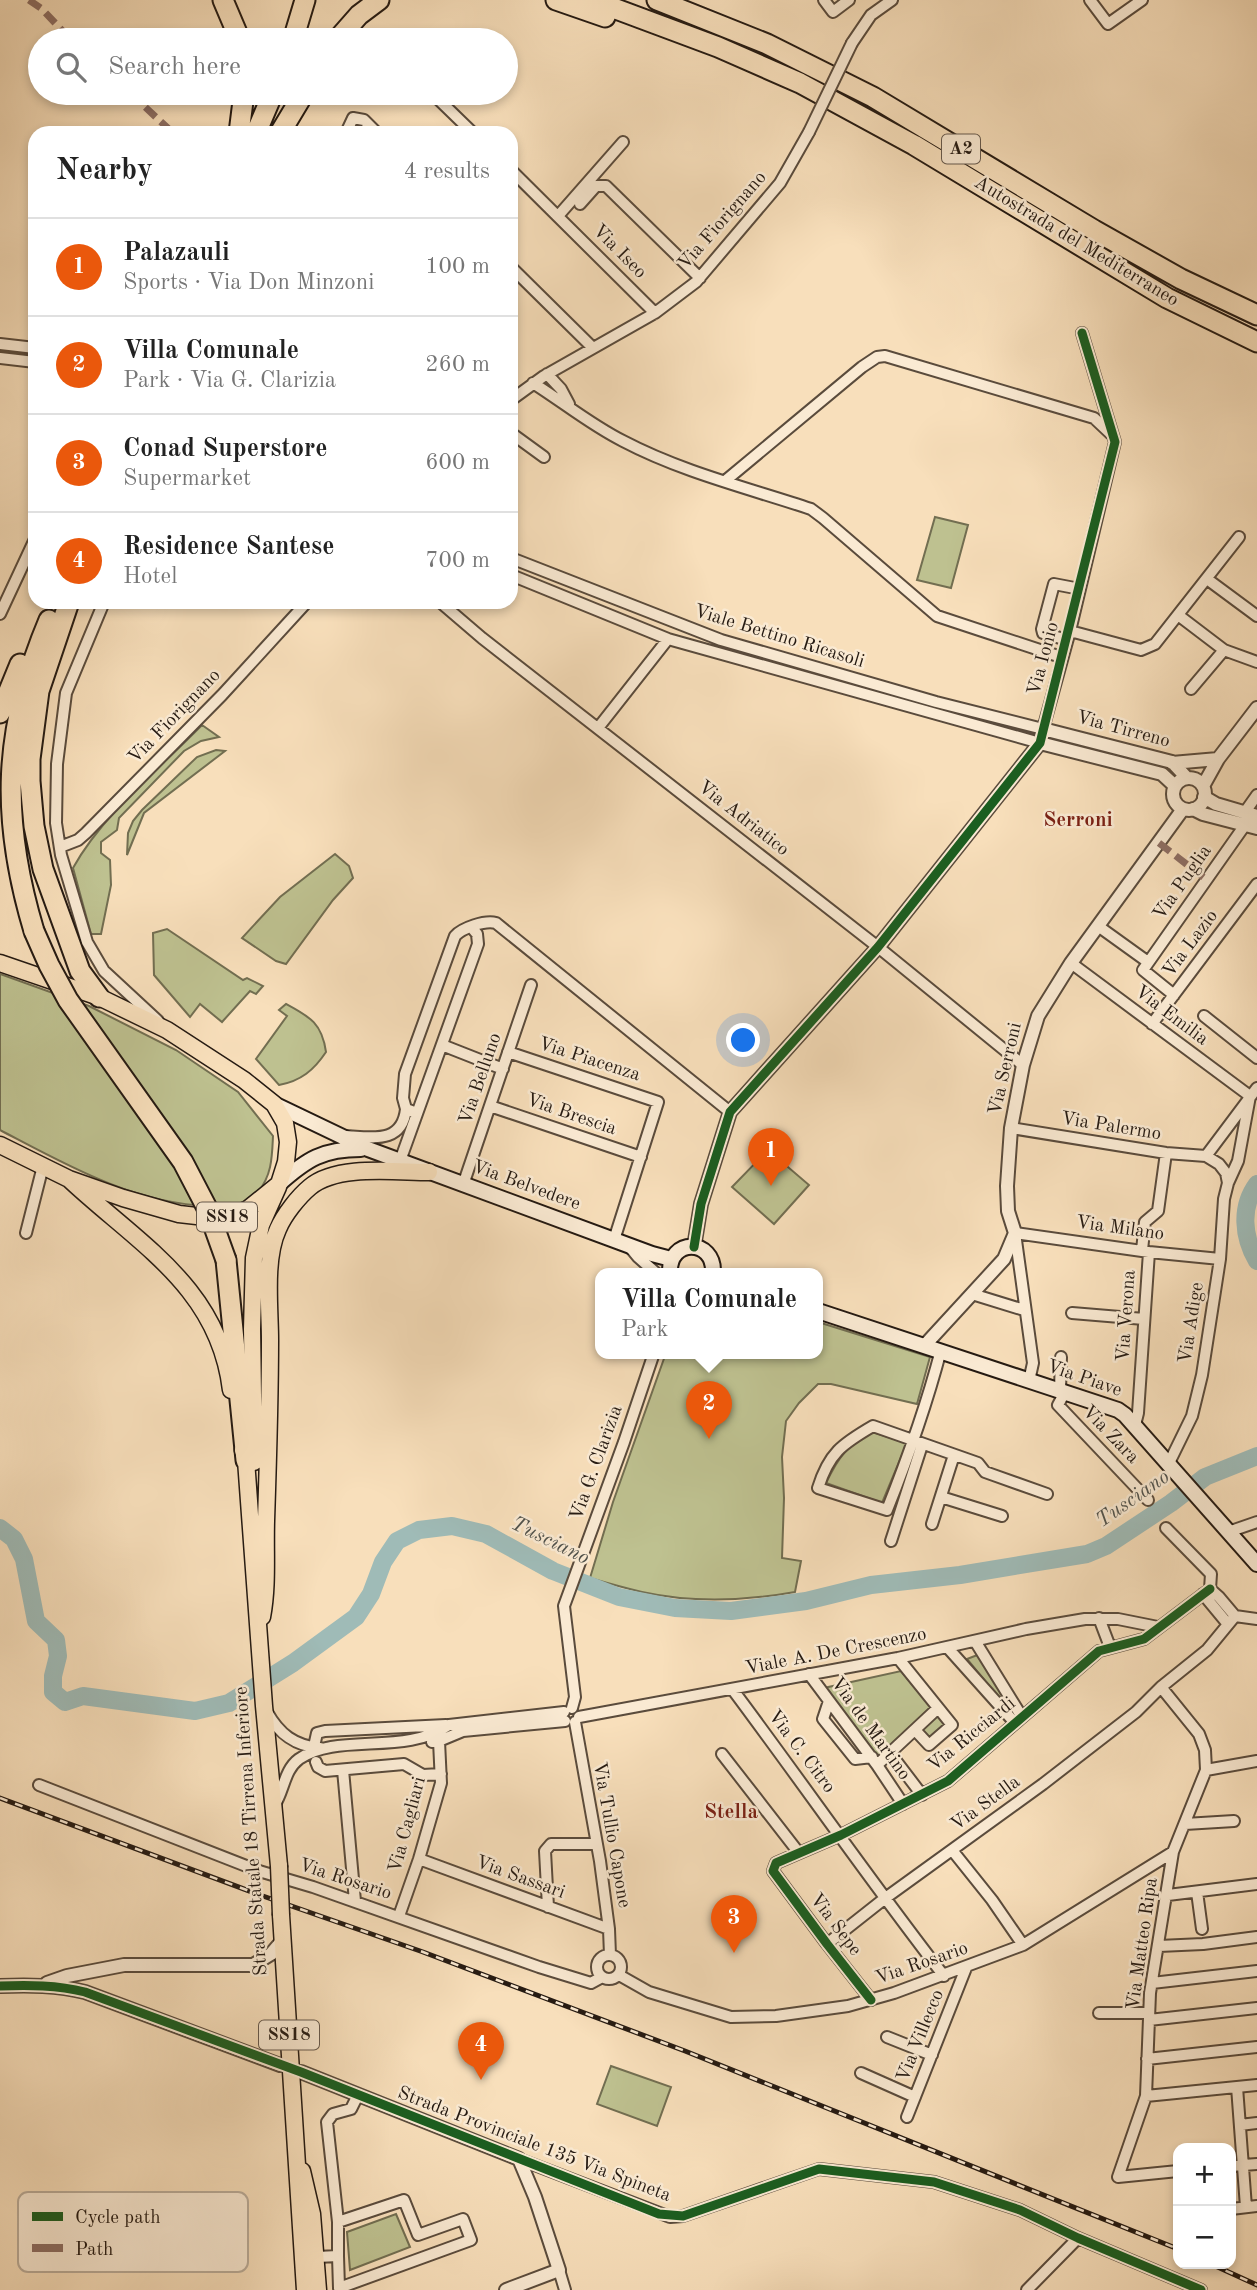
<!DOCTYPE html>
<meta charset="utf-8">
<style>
:root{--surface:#fff;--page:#f6f6f6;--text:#222;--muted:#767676;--line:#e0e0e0;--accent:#ea580c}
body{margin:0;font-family:"Old Standard TT",serif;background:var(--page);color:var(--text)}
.controls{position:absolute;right:21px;bottom:21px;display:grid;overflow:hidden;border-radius:14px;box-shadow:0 4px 10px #0003}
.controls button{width:63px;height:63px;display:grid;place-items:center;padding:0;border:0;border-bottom:2px solid var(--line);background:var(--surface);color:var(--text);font:35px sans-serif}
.you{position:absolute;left:744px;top:1041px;width:24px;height:24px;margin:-18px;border:5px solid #fff;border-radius:50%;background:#1a73e8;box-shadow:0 0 0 10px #1a73e833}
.badge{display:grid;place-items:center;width:46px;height:46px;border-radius:50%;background:var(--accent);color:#fff;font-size:23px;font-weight:700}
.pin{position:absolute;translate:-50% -58px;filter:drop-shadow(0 2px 4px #0008)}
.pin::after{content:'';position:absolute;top:37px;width:24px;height:21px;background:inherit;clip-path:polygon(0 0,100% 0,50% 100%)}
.popup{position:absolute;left:595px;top:1268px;width:228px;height:91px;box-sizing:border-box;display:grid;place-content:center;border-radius:14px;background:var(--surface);filter:drop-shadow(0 2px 5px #0005);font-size:23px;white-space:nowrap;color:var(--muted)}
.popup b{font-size:26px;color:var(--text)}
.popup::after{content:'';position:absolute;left:50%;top:100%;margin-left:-14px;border:14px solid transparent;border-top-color:var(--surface)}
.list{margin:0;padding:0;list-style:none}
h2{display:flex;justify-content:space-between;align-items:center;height:91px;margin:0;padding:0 28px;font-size:30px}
h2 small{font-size:23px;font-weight:400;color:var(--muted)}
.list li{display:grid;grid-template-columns:46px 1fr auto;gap:21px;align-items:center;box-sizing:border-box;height:98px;padding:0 28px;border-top:2px solid var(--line)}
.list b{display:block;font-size:26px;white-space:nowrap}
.list p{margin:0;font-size:23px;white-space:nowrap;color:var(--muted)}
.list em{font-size:23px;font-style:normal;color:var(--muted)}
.icon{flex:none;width:38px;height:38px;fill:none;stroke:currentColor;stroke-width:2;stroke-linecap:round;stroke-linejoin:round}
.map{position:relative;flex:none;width:1257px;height:2290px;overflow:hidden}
.search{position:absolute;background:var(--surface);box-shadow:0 4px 10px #0003;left:28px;top:28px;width:490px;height:77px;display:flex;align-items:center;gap:18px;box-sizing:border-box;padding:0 24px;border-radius:38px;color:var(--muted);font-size:26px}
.panel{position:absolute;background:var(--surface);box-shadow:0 4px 10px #0003;left:28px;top:126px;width:490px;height:483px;border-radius:21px}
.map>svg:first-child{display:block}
.green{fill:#bec190;stroke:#726e51;stroke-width:2}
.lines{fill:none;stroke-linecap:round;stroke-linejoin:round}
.river{stroke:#9fbbb7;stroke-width:18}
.minor-casing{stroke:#5a4b3c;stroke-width:14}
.tertiary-casing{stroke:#5a4b3c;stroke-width:16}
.secondary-casing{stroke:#251a12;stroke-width:18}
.primary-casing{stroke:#251a12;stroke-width:19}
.motorway-casing{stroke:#251a12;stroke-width:23}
.minor{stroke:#faead3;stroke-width:10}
.tertiary{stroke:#faead3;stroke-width:12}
.secondary{stroke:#faead3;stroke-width:14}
.primary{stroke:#f8dfbb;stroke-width:16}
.motorway{stroke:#f8dfbb;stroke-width:19}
.rail-casing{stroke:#251a12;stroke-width:5}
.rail{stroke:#faead3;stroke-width:2.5;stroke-dasharray:8;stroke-linecap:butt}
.minor-bridge-casing{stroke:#5a4b3c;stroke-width:14;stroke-linecap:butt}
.primary-bridge-casing{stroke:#251a12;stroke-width:19;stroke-linecap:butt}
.motorway-bridge-casing{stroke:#251a12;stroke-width:23;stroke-linecap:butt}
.minor-bridge{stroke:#faead3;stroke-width:10}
.primary-bridge{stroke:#f8dfbb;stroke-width:16}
.motorway-bridge{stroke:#f8dfbb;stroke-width:19}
.quiet{stroke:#8d6e63;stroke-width:7;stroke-dasharray:14 7;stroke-linecap:butt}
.cycleway-casing{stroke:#faead3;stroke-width:13}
.cycleway{stroke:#1b5e20;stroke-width:9}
.labels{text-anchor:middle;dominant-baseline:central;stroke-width:5;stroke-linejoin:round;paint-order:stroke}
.shield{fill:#faead3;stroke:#65584c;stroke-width:2}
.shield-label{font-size:18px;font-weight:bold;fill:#251a12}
.street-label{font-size:19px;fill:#251a12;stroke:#faead3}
.neighbourhood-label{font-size:21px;font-weight:bold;fill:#7a1f14;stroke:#faead3}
.water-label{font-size:21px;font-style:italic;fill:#50524c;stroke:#faead3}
.key{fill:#faead3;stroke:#baac99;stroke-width:2}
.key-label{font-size:19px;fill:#251a12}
</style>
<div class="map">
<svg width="1257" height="2290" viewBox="0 0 1257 2290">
<rect width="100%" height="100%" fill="#f8dfbb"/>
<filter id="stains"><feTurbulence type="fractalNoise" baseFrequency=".00286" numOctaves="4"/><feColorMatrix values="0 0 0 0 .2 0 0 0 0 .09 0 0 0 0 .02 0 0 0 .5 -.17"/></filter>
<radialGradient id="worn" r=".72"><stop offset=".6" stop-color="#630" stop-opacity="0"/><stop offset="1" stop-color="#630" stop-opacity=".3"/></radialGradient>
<path class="green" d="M935,517L968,525L951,588L917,580Z
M202,725L219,737L201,741L184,751L119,818L117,830L101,842V853L110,860L111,885L101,934H91L73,868C103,814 159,769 202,725Z
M216,750L225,751L144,813L127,855L128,833L133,821L142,810L197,757Z
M335,854L349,866L353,878L333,900L286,964L276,961L242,938L280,897Z
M167,929L243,980L247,978L263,986L256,994L250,991L222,1022L200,1004L190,1017L154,975L153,933Z
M0,974L89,1006L176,1050L238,1092L273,1136C272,1157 272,1175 258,1192C246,1206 226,1206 209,1206C134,1204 65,1164 0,1130Z
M286,1004C310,1017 322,1023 326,1052C314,1070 301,1081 279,1085L256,1059L287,1016L279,1010Z
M768,1150L809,1185L774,1224L732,1187Z
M818,1322L930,1357L917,1404L831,1384H818L799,1403L786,1421L782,1457L784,1498L782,1558L801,1561L795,1592C745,1601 692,1603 642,1592C625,1588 607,1583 590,1578L613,1502L666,1353H818Z
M872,1432L907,1443L882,1503L826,1483C839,1456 846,1447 872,1432Z
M980,1654L1011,1706L1008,1709L967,1659Z
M901,1671L951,1730L929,1749L916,1736L882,1765L824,1688Z
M611,2066L671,2087L657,2126L597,2104Z
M396,2214L410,2247L350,2270L347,2232Z"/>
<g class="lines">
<path class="river" d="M1257,1184C1240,1207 1243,1237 1257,1261
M0,1528L14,1539L24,1559L36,1621L56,1640L58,1656L53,1676V1692L65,1702L83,1696L195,1711L229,1703L293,1663L356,1617L371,1594L383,1562L397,1541L419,1530L452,1526L486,1534L553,1571L619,1597L675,1608L731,1611L806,1601L871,1585L960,1575L1087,1554L1106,1546L1171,1503L1205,1477L1257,1456"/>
<defs>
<path id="minor" d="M824,0L833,12L849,0
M1090,0L1108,24L1142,0
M852,43L871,15L892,0
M438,99L473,133
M346,133L353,118L364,120L377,133
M511,170L655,313
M580,204L596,186H606L700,278
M558,216L623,142
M511,267L593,348
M0,344L35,348
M0,358L35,362
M547,374L561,389L569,404
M533,383C563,402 591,425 623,441C682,472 748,488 811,509L823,518L937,616L1061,657
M511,400L544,376L655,313L696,282L780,183L809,132
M511,433L544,457
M725,481L862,367L877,357L885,356L1094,418L1111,434
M511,558L721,640L936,702L1043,729L1070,631L1115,442L1082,333
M511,575L668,639L1040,743
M1207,579L1257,616
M104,602L66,693L57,764L56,823L61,855L87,942L104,971L158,1021
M440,602L482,638L878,947L1023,1065
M0,614L35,539
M1178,615L1224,650L1257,662
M1070,631L1141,650L1155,644L1239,537
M1067,640L1043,633L1042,629L1054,584L1080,589
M1191,689L1224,650
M598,728L668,639
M1245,812L1257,795
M60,847L78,840L86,833L222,695L307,602
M1098,926L1148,962
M1071,963L1250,1096
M1174,995L1143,970L1245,825
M1204,1016L1257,1058
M1152,1024L1257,884
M442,1045L503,1069
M508,1052L658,1102L614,1240
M490,1106L641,1157
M417,1113L406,1109L403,1098L405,1074L455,936C462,928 485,920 496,923L730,1112
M1011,1128L1166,1153L1206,1156L1219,1164L1226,1173L1228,1183
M345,1136C371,1137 402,1145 406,1109
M1206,1156L1257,1088
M400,1161L478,944L477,934L472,928
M463,1185L531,985
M26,1233L43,1166
M628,1245L638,1257L656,1273
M1142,1250L1145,1222L1158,1211L1166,1153
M972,1294L1024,1310
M1072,1313L1144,1319
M941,1350C926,1407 909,1455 887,1510L818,1488C829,1453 842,1444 873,1426L978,1463L985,1472L1047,1494
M1029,1381L1033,1363L1015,1233L1149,1252L1220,1259
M1060,1390L1061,1357
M1065,1392L1058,1405L1148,1500
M1135,1425L1138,1413L1149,1252
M1169,1463L1192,1416L1202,1375L1220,1259L1224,1199L1228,1183L1238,1161L1250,1096
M941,1497L1002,1516
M932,1524L954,1455
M1166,1528L1211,1574L1210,1589
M1228,1532L1257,1522
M891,1541L922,1445
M1210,1589L1219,1597L1235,1616L1257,1619
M1203,1594L1227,1623
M1099,1618L1110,1647
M975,1641L1022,1717
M947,1647L1015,1723
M898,1658L952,1725L929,1745L915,1730
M809,1674L877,1765L903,1804
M1161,1687L1199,1734L1205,1750L1206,1770L1173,1852L1150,1993L1146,2096L1118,2177L1178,2171
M733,1690C804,1785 871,1882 944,1976
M829,1701L823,1719L855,1759L872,1757
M572,1708L575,1697L564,1606L624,1442L654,1353
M267,1712C279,1734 295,1746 320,1748
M579,1717L898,1658L1026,1629L1085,1619H1118L1158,1627
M575,1722L600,1861L609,1929L610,1955
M315,1742L317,1733L325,1731L446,1725
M432,1742L439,1741L463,1731L565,1721
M890,1753L922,1795
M722,1754L799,1853
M316,1762L318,1767L325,1771L404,1764L423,1775L441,1774
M877,1765L938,1708
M343,1770L355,1901
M1206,1770L1257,1761
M39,1785L259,1871L313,1887L539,1967L591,1983L602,1977
M274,1806C284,1791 284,1770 299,1759C338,1732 405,1756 449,1725L564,1712
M1185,1824L1234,1821
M952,1850L992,1900L1023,1945
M419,1859L609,1929
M1197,1892L1202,1929
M1168,1895L1257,1884
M548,1907L545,1851L551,1844H597
M399,1916L419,1859L441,1783L439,1741
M827,1944L884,1899L1043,1784L1136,1712L1161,1687L1207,1650L1235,1616
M1159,1946L1203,1944L1257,1937
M597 1967a12 12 0 1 1 24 0a12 12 0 1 1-24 0Z
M619,1975L649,1992L731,2017L776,2016L848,2006L894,1993L1023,1945L1173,1852
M1152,1983L1257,1971
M871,2000L827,1944L773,1871L776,1863L841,1835L948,1781L1099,1651L1144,1639L1210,1589
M1099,2013H1149
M1149,2020L1257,2008
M887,2037L932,2055
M1147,2059L1257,2047
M861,2073L915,2097
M1237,2087L1246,2207
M1146,2096L1257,2085
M907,2117L966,1968
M1240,2125L1257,2123
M519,2159L670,2217L683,2216L819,2169L934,2182L1020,2210L1078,2238L1201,2290
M1231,2166L1257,2164
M1231,2209L1257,2206
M338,2222L404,2200L418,2235L463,2219L471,2240L339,2288L338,2256
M317,2257L338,2256V2222L327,2122L333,2114L351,2109L358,2095
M559,2270L565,2290
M1027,2290L1078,2238"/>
<path id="tertiary" d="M1040,743L1162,774L1175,786
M1172,763L1218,759
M1173 794a16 16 0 1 1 32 0a16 16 0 1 1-32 0Z
M1203,786L1218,759L1257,708
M1204,797L1216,804L1257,816
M1193,809L1203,814L1257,828
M694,1247L701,1204L730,1112L878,947L1040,743L1043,729L1172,762L1187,778
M925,1345L1004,1259L1015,1233L1008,1211L1007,1186L1011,1128L1023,1065L1038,1016L1071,963L1183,809
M47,1983L67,1976L124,1965H253L271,1954L283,1940
M0,1986C29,1985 57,1985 85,1992L280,2065
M301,2072L519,2159L535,2197L559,2270L506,2290"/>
<path id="secondary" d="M274,1104L368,1149L652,1254L671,1259
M279,1184C307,1159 323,1149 361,1149
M670,1273C668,1238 715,1238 713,1273
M818,1311L1118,1410L1125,1415L1257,1564"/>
<path id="primary" d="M0,963L99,997L167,1030L244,1080L274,1104L285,1123L288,1142L286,1162L279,1184L248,1209L223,1219L179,1214L123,1198L69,1179L0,1145
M69,1179C137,1243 219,1287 231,1390
M243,1450L246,1460L264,1706L279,1866
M254,1462L252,1329L254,1258L261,1225L278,1187
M262,1617C268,1585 265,1554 266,1521C268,1461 270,1401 270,1340C270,1308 264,1259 278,1229C284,1215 298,1197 310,1187C337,1164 396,1172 429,1172
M281,1915L305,2290
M302,2171L312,2214L318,2290"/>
<path id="motorway" d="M223,0L240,40
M556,0L605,17
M592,0L718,47L800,83L914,145L1167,298L1257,342
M657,0L767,44L873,97L1094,230L1181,279L1257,315
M293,40L305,0
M337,40L359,15L379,0
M239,133L244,93
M256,133L273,93
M280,133L304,93
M69,602L39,691L30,759V781L34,826L43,869L80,971L99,997
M0,713L20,664
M34,931C0,818 3,729 49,620
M226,1260L246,1460"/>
</defs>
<use href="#minor" class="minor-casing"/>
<use href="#tertiary" class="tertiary-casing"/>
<use href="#secondary" class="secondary-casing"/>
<use href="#primary" class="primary-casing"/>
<use href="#motorway" class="motorway-casing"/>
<use href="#minor" class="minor"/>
<use href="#tertiary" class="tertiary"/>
<use href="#secondary" class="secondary"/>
<use href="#primary" class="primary"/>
<use href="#motorway" class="motorway"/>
<defs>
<path id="rail" d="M0,1798L260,1895L423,1952L685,2051L1178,2249
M1211,2264L1257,2285"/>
</defs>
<use href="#rail" class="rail-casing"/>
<use href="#rail" class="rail"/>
<defs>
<path id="minor-bridge" d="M809,132L852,43"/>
<path id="primary-bridge" d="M279,1866L281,1915"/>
<path id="motorway-bridge" d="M34,931L49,965L68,1000L183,1162L208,1210L226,1260"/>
</defs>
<use href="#minor-bridge" class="minor-bridge-casing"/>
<use href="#primary-bridge" class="primary-bridge-casing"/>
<use href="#motorway-bridge" class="motorway-bridge-casing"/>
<use href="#minor-bridge" class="minor-bridge"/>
<use href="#primary-bridge" class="primary-bridge"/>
<use href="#motorway-bridge" class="motorway-bridge"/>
<path class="quiet" d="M29,0L42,9L71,40
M130,93L173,133
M1159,843L1207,880"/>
<defs>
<path id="cycleway" d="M694,1247L701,1204L730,1112L878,947L1040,743L1115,442L1082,333
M0,1986C29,1985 57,1985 85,1992L301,2072L659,2214L683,2216L819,2169L934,2182L1020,2210L1078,2238L1201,2290
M871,2000L827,1944L773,1871L776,1863L841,1835L948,1781L1099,1651L1144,1639L1210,1589"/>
</defs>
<use href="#cycleway" class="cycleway-casing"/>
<use href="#cycleway" class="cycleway"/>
</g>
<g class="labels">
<g class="shield">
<rect x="942" y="134.5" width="38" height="29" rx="5"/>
<rect x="197" y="1202.5" width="60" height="29" rx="5"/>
<rect x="259" y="2020.5" width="60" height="29" rx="5"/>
</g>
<g class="shield-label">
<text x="961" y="149">A2</text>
<text x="227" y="1217">SS18</text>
<text x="289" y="2035">SS18</text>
</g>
<g class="street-label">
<text transform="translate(723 221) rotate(-49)">Via Fiorignano</text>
<text transform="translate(1076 242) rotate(31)">Autostrada del Mediterraneo</text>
<text transform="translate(619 252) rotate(45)">Via Iseo</text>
<text transform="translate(779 637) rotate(17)">Viale Bettino Ricasoli</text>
<text transform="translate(1044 659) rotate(-75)">Via Ionio</text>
<text transform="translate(175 717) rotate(-46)">Via Fiorignano</text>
<text transform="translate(1123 730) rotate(15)">Via Tirreno</text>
<text transform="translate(743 819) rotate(38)">Via Adriatico</text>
<text transform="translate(1183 883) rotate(-55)">Via Puglia</text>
<text transform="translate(1191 944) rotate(-53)">Via Lazio</text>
<text transform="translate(1171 1016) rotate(37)">Via Emilia</text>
<text transform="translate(589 1060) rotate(18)">Via Piacenza</text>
<text transform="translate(1006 1069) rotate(-77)">Via Serroni</text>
<text transform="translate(481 1079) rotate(-71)">Via Belluno</text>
<text transform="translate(571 1115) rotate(19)">Via Brescia</text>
<text transform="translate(1111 1127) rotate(9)">Via Palermo</text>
<text transform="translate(526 1186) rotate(20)">Via Belvedere</text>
<text transform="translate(1120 1229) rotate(8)">Via Milano</text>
<text transform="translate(1127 1316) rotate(-86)">Via Verona</text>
<text transform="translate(1192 1323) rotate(-81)">Via Adige</text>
<text transform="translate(1084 1379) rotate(19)">Via Piave</text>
<text transform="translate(1110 1435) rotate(46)">Via Zara</text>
<text transform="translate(597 1463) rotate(-70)">Via G. Clarizia</text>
<text transform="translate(836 1652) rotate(-11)">Viale A. De Crescenzo</text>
<text transform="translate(870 1729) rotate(54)">Via de Martino</text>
<text transform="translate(972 1735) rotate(-39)">Via Ricciardi</text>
<text transform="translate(801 1752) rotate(53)">Via C. Citro</text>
<text transform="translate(986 1804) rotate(-36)">Via Stella</text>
<text transform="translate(408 1825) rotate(-75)">Via Cagliari</text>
<text transform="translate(252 1831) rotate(-94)">Strada Statale 18 Tirrena Inferiore</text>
<text transform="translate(611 1835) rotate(80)">Via Tullio Capone</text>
<text transform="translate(520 1878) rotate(20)">Via Sassari</text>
<text transform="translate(345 1880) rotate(18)">Via Rosario</text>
<text transform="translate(835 1925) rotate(53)">Via Sepe</text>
<text transform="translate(1143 1944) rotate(-82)">Via Matteo Ripa</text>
<text transform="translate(922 1964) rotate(-19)">Via Rosario</text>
<text transform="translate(921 2036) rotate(-68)">Via Villecco</text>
<text transform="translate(534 2145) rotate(21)">Strada Provinciale 135 Via Spineta</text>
</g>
<g class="neighbourhood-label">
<text x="1078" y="820">Serroni</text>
<text x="731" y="1812">Stella</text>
</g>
<g class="water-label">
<text transform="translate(1133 1499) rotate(-35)">Tusciano</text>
<text transform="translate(550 1541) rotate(26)">Tusciano</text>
</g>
</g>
<rect x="18" y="2192" width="230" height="80" rx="10" class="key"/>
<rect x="32" y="2212" width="31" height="9" fill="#1b5e20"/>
<rect x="32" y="2244" width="31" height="8" fill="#8d6e63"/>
<g class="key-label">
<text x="75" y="2223">Cycle path</text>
<text x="75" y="2255">Path</text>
</g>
<rect width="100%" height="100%" filter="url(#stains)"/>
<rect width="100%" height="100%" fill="url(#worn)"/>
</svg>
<div class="controls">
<button>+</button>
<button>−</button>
</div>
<div class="you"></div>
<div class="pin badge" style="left:771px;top:1186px">1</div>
<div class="pin badge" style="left:709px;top:1439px">2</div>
<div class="popup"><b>Villa Comunale</b>Park</div>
<div class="pin badge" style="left:734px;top:1953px">3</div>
<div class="pin badge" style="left:481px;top:2080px">4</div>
<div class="search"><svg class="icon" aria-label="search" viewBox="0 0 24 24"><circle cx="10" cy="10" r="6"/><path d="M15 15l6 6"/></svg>Search here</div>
<section class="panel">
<h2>Nearby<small>4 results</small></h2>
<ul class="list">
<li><span class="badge">1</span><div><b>Palazauli</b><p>Sports · Via Don Minzoni</p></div><em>100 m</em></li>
<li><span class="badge">2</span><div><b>Villa Comunale</b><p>Park · Via G. Clarizia</p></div><em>260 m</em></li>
<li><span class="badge">3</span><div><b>Conad Superstore</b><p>Supermarket</p></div><em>600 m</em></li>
<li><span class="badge">4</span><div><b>Residence Santese</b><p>Hotel</p></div><em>700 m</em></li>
</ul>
</section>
</div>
